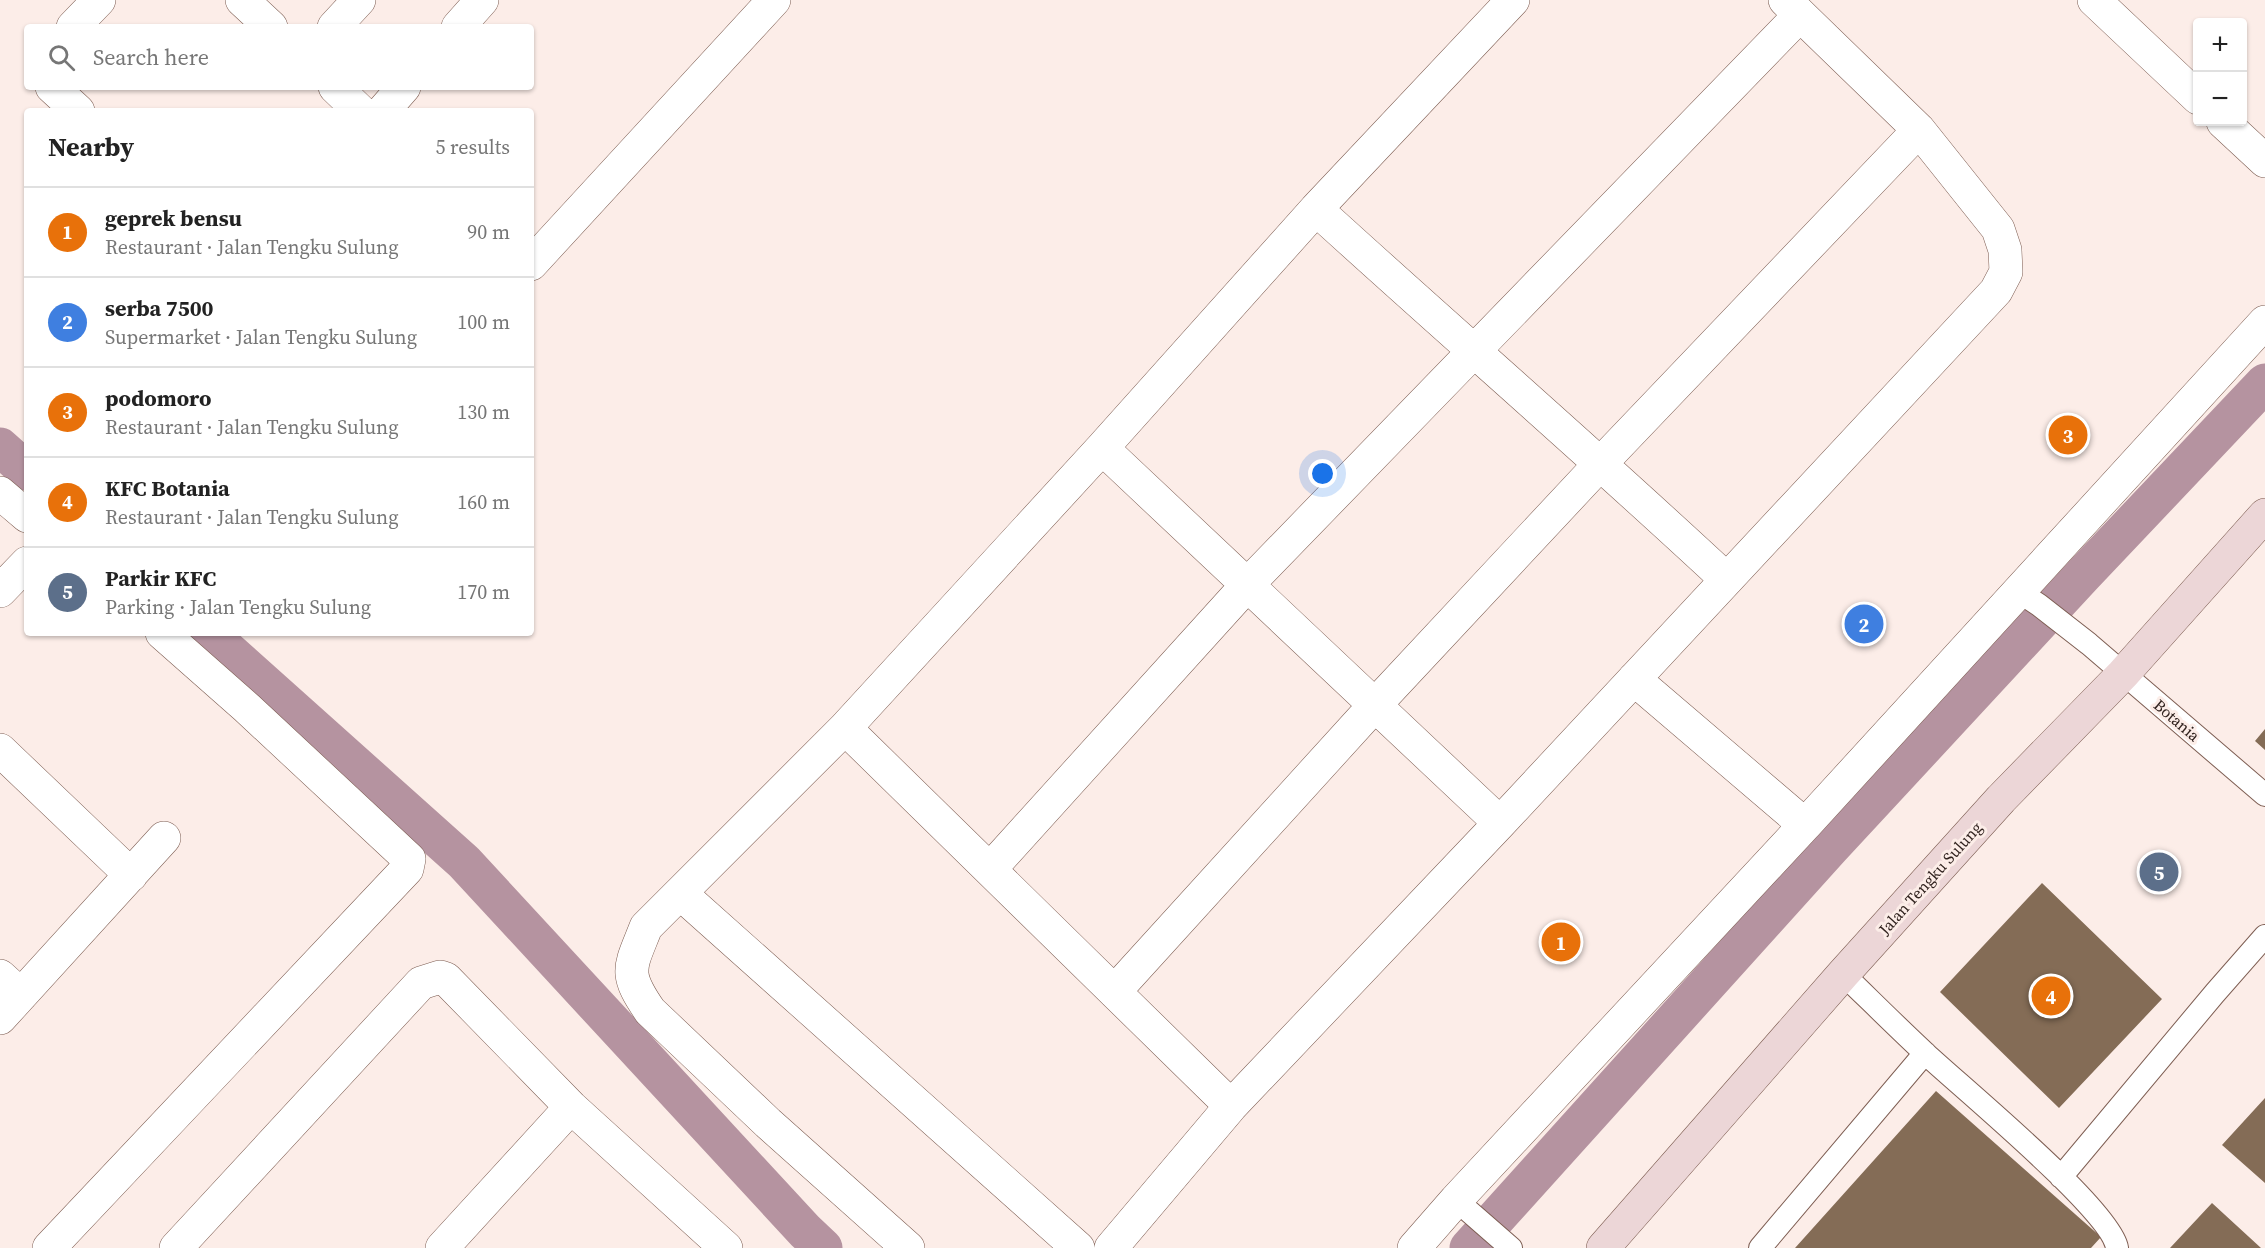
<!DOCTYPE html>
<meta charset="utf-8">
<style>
:root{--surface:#fff;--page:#f2f2f2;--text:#222;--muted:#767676;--line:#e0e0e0;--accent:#7c3aed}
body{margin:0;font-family:"Source Serif 4",serif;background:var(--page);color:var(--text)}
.controls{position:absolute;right:18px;top:18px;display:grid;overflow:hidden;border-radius:6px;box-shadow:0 2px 4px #0004}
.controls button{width:54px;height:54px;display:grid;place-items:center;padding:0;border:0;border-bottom:2px solid var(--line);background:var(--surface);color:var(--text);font:30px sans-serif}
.you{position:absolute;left:1323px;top:474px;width:21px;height:21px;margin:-15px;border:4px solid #fff;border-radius:50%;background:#1a73e8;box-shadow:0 0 0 9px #1a73e833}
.badge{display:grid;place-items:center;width:39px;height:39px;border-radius:50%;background:var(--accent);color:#fff;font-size:20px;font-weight:700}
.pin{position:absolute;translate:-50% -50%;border:3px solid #fff;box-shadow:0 2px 6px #0006}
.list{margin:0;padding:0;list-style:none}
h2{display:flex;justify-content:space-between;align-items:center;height:78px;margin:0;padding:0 24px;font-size:26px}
h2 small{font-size:20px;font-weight:400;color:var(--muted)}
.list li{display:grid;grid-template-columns:39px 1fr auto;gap:18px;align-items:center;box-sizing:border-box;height:90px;padding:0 24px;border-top:2px solid var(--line)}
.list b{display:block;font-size:22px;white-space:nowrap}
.list p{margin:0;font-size:20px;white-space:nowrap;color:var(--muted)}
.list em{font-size:20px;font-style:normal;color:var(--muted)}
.icon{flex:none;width:33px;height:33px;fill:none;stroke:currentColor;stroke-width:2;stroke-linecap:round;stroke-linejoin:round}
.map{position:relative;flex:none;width:2265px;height:1248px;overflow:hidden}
.search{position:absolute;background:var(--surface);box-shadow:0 2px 4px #0004;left:24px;top:24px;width:510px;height:66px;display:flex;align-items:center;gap:15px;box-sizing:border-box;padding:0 21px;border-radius:6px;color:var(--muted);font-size:22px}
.panel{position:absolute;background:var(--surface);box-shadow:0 2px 4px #0004;left:24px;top:108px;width:510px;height:528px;border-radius:6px}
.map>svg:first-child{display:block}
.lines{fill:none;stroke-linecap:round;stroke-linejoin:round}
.canal{stroke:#b593a0;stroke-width:39}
.building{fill:#846c56}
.lane-casing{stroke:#7e5e53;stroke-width:24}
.street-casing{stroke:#7e5e53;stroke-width:34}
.secondary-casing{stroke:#7e5e53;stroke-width:34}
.lane{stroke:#fff;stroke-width:22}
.street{stroke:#fff;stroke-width:33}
.secondary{stroke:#ecd6d7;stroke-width:33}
.labels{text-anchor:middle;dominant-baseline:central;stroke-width:6;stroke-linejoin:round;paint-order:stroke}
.street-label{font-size:16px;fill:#31231f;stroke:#fcede8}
</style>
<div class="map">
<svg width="2265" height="1248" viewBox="0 0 2265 1248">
<rect width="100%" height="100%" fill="#fcede8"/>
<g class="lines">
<path class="canal" d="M0,447L27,471
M208,633L464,862L805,1231L823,1248
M1469,1248L1830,848L2083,575L2265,383"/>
</g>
<path class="building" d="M2265,729V750L2255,741Z
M2042,883L2162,999L2059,1108L1940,992Z
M1936,1091L2101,1237L2091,1248H1795Z
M2265,1098V1183L2222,1145Z
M2212,1203L2261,1248H2170Z"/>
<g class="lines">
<defs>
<path id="lane" d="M2018,591L2039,605L2089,644L2265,795
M1843,974C1871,1001 1898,1028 1926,1054C1960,1086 2112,1211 2117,1248
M2061,1177L2215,993L2265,936
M1456,1200L1511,1248
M1760,1248L1925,1053"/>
<path id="street" d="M242,0L271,27
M2094,0L2198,98
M73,27L99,0
M334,27L359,0
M458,27L482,0
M52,87L78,111
M335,87L360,111
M383,111L404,87
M2223,122L2265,161
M1316,209C1452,333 1591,453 1726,579
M531,264L774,0
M1102,448L1500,823
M0,493L27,516
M0,591L27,563
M1634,679L1805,825L2265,322
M845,728L1231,1106
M0,750L131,875
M991,868L1248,584L1800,15
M680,893L1078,1248
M0,976L21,995
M1115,991L1374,706L1601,463L1919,130
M0,1018L164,838
M49,1248L407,869L409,859L247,708L162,633
M176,1248L421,983L440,977L446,979L571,1107L726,1248
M442,1248L571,1107
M908,1248L768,1123L650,1011C623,972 630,968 646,927L845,728L1102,448L1316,209L1513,0
M1111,1248L1231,1106L1500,823L1996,291L2006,272L2005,250L1998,229L1919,130L1785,0
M1414,1248L1456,1200L1805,825"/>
<path id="secondary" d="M1603,1248L1843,974L2001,799L2123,674L2265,515"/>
</defs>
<use href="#lane" class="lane-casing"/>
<use href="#street" class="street-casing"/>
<use href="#secondary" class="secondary-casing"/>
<use href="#lane" class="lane"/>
<use href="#street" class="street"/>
<use href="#secondary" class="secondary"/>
</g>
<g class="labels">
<g class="street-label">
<text transform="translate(2177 720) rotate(41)">Botania</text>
<text transform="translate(1930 878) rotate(-48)">Jalan Tengku Sulung</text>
</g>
</g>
</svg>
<div class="controls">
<button>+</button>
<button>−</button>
</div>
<div class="you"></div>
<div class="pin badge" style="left:1561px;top:942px;background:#e8710a">1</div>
<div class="pin badge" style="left:1864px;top:624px;background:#3f7fe0">2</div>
<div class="pin badge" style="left:2068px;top:435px;background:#e8710a">3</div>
<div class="pin badge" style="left:2051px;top:996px;background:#e8710a">4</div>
<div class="pin badge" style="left:2159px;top:872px;background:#5c6f8a">5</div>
<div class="search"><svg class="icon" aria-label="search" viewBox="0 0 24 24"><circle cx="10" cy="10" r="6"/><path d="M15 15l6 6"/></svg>Search here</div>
<section class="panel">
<h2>Nearby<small>5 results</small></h2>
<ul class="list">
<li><span class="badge" style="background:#e8710a">1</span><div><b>geprek bensu</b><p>Restaurant · Jalan Tengku Sulung</p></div><em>90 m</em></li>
<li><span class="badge" style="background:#3f7fe0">2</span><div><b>serba 7500</b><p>Supermarket · Jalan Tengku Sulung</p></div><em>100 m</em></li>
<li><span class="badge" style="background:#e8710a">3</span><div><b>podomoro</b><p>Restaurant · Jalan Tengku Sulung</p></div><em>130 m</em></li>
<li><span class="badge" style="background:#e8710a">4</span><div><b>KFC Botania</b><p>Restaurant · Jalan Tengku Sulung</p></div><em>160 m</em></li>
<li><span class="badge" style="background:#5c6f8a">5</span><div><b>Parkir KFC</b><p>Parking · Jalan Tengku Sulung</p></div><em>170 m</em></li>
</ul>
</section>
</div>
